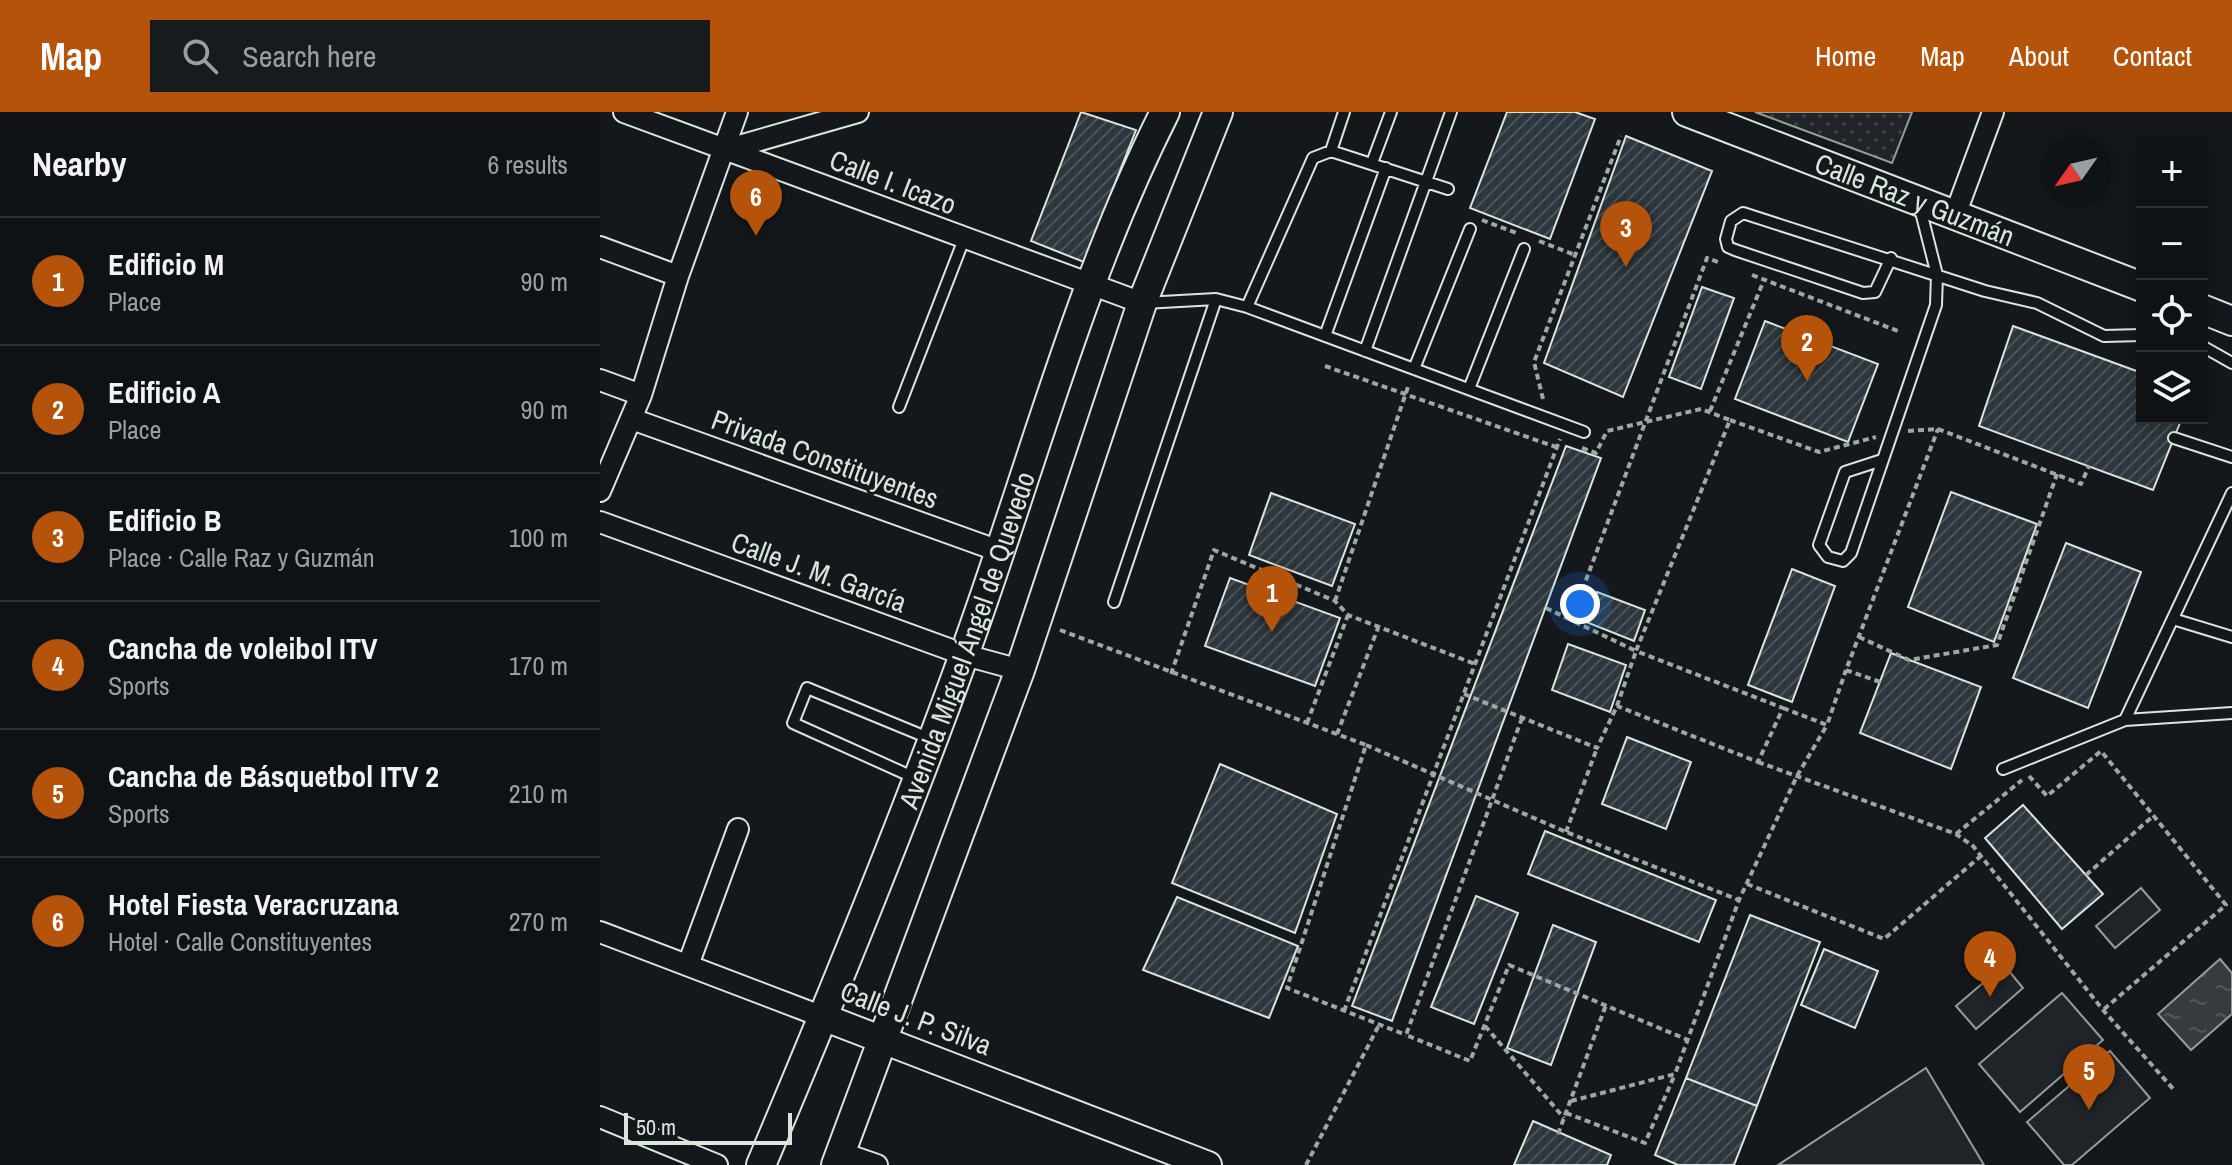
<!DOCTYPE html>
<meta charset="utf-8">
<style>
:root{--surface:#0f1215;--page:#181b1e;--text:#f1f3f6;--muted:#9b9ea0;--line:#2f3234;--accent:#b45309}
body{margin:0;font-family:"Archivo Narrow",sans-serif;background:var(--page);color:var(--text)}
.controls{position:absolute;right:24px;top:24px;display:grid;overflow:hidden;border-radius:0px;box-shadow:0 4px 12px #0003}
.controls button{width:72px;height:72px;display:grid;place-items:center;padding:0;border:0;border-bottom:2px solid var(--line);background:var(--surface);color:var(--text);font:40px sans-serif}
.compass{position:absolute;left:1440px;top:24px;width:72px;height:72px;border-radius:50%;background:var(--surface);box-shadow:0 4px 12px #0003;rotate:236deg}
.scale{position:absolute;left:24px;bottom:20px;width:168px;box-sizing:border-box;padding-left:8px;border:4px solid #d8e6dc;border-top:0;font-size:22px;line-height:28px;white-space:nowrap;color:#d8e6dc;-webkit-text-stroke:6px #14181c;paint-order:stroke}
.you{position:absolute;left:980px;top:492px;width:28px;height:28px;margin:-20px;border:6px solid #fff;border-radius:50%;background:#1a73e8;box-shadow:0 0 0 12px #1a73e833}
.badge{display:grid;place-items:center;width:52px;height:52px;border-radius:50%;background:var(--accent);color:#fff;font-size:26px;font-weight:700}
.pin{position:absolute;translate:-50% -66px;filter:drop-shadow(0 2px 4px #0008)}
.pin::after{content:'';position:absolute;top:42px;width:28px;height:24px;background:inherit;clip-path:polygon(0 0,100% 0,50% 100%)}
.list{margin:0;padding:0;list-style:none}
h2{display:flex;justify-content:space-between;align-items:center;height:104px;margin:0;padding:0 32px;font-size:34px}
h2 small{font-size:26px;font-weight:400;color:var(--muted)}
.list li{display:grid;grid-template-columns:52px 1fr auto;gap:24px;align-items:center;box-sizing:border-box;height:128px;padding:0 32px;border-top:2px solid var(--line)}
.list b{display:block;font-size:30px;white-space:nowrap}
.list p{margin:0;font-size:26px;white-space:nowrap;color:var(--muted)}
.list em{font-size:26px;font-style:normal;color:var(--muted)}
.icon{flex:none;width:44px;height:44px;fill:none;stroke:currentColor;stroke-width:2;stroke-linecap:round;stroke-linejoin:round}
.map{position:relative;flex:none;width:1632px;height:1053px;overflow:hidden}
header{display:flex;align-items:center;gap:48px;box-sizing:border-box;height:112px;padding:0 40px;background:var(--accent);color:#fff}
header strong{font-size:38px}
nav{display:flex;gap:44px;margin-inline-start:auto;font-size:28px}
.search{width:560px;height:72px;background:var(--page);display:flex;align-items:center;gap:20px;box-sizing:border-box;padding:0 28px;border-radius:0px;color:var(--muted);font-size:30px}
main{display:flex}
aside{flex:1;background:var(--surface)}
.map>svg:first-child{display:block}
.grass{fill:url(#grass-dots);stroke:#939e99;stroke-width:2}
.garden{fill:#202428;stroke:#939e99;stroke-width:2}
.water{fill:url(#water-ripples);stroke:#939e99;stroke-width:2}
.building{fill:url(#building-hatch);stroke:#d8e6dc;stroke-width:2}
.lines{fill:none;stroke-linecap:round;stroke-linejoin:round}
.service-casing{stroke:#d8e6dc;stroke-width:14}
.minor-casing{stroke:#d8e6dc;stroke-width:24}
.tertiary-casing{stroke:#d8e6dc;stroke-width:30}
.secondary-casing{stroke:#d8e6dc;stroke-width:32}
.path{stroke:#9da8a2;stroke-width:4;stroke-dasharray:6 4;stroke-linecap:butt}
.service{stroke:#14181c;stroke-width:10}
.minor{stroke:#14181c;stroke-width:20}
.tertiary{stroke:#14181c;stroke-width:26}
.secondary{stroke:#14181c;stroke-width:28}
.labels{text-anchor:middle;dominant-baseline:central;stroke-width:6;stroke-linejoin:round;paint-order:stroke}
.street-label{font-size:28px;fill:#d8e6dc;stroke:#14181c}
</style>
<header>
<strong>Map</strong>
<div class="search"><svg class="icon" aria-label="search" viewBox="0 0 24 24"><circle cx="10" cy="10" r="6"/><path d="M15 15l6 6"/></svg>Search here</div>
<nav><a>Home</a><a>Map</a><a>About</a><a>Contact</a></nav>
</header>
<main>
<aside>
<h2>Nearby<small>6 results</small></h2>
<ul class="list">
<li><span class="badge">1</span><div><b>Edificio M</b><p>Place</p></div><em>90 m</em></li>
<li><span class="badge">2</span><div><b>Edificio A</b><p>Place</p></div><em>90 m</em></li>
<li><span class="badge">3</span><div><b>Edificio B</b><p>Place · Calle Raz y Guzmán</p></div><em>100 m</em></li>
<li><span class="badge">4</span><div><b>Cancha de voleibol ITV</b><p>Sports</p></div><em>170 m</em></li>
<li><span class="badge">5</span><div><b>Cancha de Básquetbol ITV 2</b><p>Sports</p></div><em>210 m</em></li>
<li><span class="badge">6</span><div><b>Hotel Fiesta Veracruzana</b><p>Hotel · Calle Constituyentes</p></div><em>270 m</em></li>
</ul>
</aside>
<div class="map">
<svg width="1632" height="1053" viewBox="0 0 1632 1053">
<defs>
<pattern id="grass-dots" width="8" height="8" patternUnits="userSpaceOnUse" patternTransform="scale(2)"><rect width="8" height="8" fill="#202428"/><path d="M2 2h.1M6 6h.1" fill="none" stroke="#404447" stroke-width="1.8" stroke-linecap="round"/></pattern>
<pattern id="water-ripples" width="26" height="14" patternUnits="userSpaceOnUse" patternTransform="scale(2)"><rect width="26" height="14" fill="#363b3e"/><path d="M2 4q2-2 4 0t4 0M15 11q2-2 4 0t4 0" fill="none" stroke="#525759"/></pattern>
<pattern id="building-hatch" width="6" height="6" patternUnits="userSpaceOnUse" patternTransform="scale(2)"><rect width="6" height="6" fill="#2c363c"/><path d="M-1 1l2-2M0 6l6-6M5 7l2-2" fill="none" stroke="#4a5358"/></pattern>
</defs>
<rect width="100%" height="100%" fill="#14181c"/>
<path class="grass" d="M1155,0H1312L1292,51Z"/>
<path class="garden" d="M1541,776L1560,798L1515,836L1496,814Z
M1404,853L1423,876L1376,917L1356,894Z
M1462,881L1503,928L1420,1000L1379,952Z
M1510,939L1550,986L1472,1053H1464L1427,1010Z
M1326,956L1384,1053H1178Z"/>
<path class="water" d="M1620,847L1632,861V902L1591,938L1558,902Z"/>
<path class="building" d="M481,0L536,18L484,150L431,129Z
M907,0H975L995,7L950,127L870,96Z
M1026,24L1112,59L1023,285L944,251Z
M1102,175L1134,186L1101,277L1069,265Z
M1165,209L1278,252L1248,330L1135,287Z
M1413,214L1542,261V306H1582L1553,378L1379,314Z
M966,334L1001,346L792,909L752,894Z
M1351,380L1437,412L1394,530L1308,495Z
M671,381L755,412L732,474L649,443Z
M1466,431L1541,460L1488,596L1413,566Z
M1192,457L1235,474L1192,590L1148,573Z
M630,466L740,506L715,574L605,534Z
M997,480L1045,498L1034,529L986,510Z
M968,532L1026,553L1010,600L952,578Z
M1291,541L1381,575L1351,657L1260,621Z
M1027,625L1091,650L1066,717L1002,692Z
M620,652L737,702L695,821L572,771Z
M1423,693L1503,782L1462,817L1385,726Z
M945,719L1116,788L1099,830L928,762Z
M876,784L918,801L874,912L831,895Z
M577,785L698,834L669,906L543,858Z
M1150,803L1220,830L1157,994L1086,966Z
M953,813L996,830L951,953L907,936Z
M1224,837L1278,859L1255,916L1201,893Z
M1086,966L1157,994L1134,1053H1078L1055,1043Z
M933,1009L1011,1043L1007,1053H914Z"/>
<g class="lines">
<defs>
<path id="service" d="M731,39L744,0
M772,51L791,0
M1291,146L1275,180L1263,181L1135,138L1128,135L1126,127L1131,109L1143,101L1385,179L1437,191L1504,224L1542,223
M544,191L616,187L647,195L984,320
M647,195L713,46L731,39L848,77
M725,224L786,56
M1602,234L1632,251
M765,239L851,0
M814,257L870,117
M869,277L924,137
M299,295L364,127
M1574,326L1632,345
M1282,348L1245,360L1219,433L1228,445L1243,449L1251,441L1336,193L1337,163L1319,92
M514,490L616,187
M1573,507L1632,525
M1525,608L1632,381
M1403,657L1525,608L1632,601
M315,666L193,611L207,576L331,627"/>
<path id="minor" d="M24,0L542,191
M125,38L258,0
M1355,103L1393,0
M0,135L78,164
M0,268L41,283
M32,307L399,439
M0,379L41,283L78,164L137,0
M0,410L365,543L420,558
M0,820L223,905
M88,853L138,717
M0,1005L117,1053
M242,1041L277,1053"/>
<path id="tertiary" d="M223,905L608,1053"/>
<g id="secondary">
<path id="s1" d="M1087,0L1542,175"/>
<path d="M1602,197L1632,209"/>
<path id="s2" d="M161,1053C232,885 302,715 364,543C430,362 478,172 565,0"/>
<path d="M236,1053L420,558L542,191L618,0"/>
</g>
</defs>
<use href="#service" class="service-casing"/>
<use href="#minor" class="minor-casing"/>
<use href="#tertiary" class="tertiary-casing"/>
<use href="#secondary" class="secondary-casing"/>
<path class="path" d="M882,108L919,122
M939,129L975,143
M1152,163L1298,219
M725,254L956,335
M943,287L934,250L1021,24
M1110,299L1164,168
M1130,308L1219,340L1276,325
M1308,319L1338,317L1481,372L1489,354
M982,336L996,341L1007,319L1101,297L1130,308L1036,539L1183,596L1158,650L1017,594
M735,489L809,272
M946,496L971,508L1107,146L1118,150
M460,518L766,633L687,876L806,923
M1259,525L1309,548L1397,533L1457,362
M571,562L614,438L735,489L748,503L875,552
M1280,570L1246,558L1338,317
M864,582L997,636L1017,594L1036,539L971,508
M1183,596L1227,613L1246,558
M922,606L806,923L870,949L909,853L1088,928
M707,611L748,503
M737,622L778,516
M766,633L966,720L1139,788
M1158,650L1356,722L1373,734L1503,898L1575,979
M1429,664L1447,684L1501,639L1626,793L1503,898
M966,720L997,636
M1356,722L1422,668
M1486,763L1552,705
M1147,772L1284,827L1382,743
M744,899L960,327
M885,914L964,1006
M971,989L1075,962L1139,788L1197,664L1227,613
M966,1001L1045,1031L1075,962
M958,1022L1006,893
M706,1053L779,913"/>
<use href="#service" class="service"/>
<use href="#minor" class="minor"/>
<use href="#tertiary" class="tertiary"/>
<use href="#secondary" class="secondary"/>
</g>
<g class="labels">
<g class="street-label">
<text transform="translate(293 70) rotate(21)">Calle I. Icazo</text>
<text stroke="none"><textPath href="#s1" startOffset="244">Calle Raz y Guzmán</textPath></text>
<text transform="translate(225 347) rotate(20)">Privada Constituyentes</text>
<text transform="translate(219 460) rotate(20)">Calle J. M. García</text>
<text stroke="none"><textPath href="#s2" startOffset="564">Avenida Miguel Ángel de Quevedo</textPath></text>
<text transform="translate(316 906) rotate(21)">Calle J. P. Silva</text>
</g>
</g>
</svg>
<div class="controls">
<button>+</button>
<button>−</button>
<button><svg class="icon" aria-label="locate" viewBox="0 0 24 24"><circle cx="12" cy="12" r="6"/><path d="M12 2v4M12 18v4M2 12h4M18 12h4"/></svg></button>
<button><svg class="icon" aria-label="layers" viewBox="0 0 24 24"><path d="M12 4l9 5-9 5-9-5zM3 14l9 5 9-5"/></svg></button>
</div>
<svg class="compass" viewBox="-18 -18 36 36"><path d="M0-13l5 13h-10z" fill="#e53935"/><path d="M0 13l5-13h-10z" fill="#9b9ea0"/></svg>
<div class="scale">50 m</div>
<div class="you"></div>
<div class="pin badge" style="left:672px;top:520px">1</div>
<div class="pin badge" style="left:1207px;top:269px">2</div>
<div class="pin badge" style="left:1026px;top:155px">3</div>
<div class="pin badge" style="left:1390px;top:885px">4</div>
<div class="pin badge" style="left:1489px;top:998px">5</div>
<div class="pin badge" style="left:156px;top:124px">6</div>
</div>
</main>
